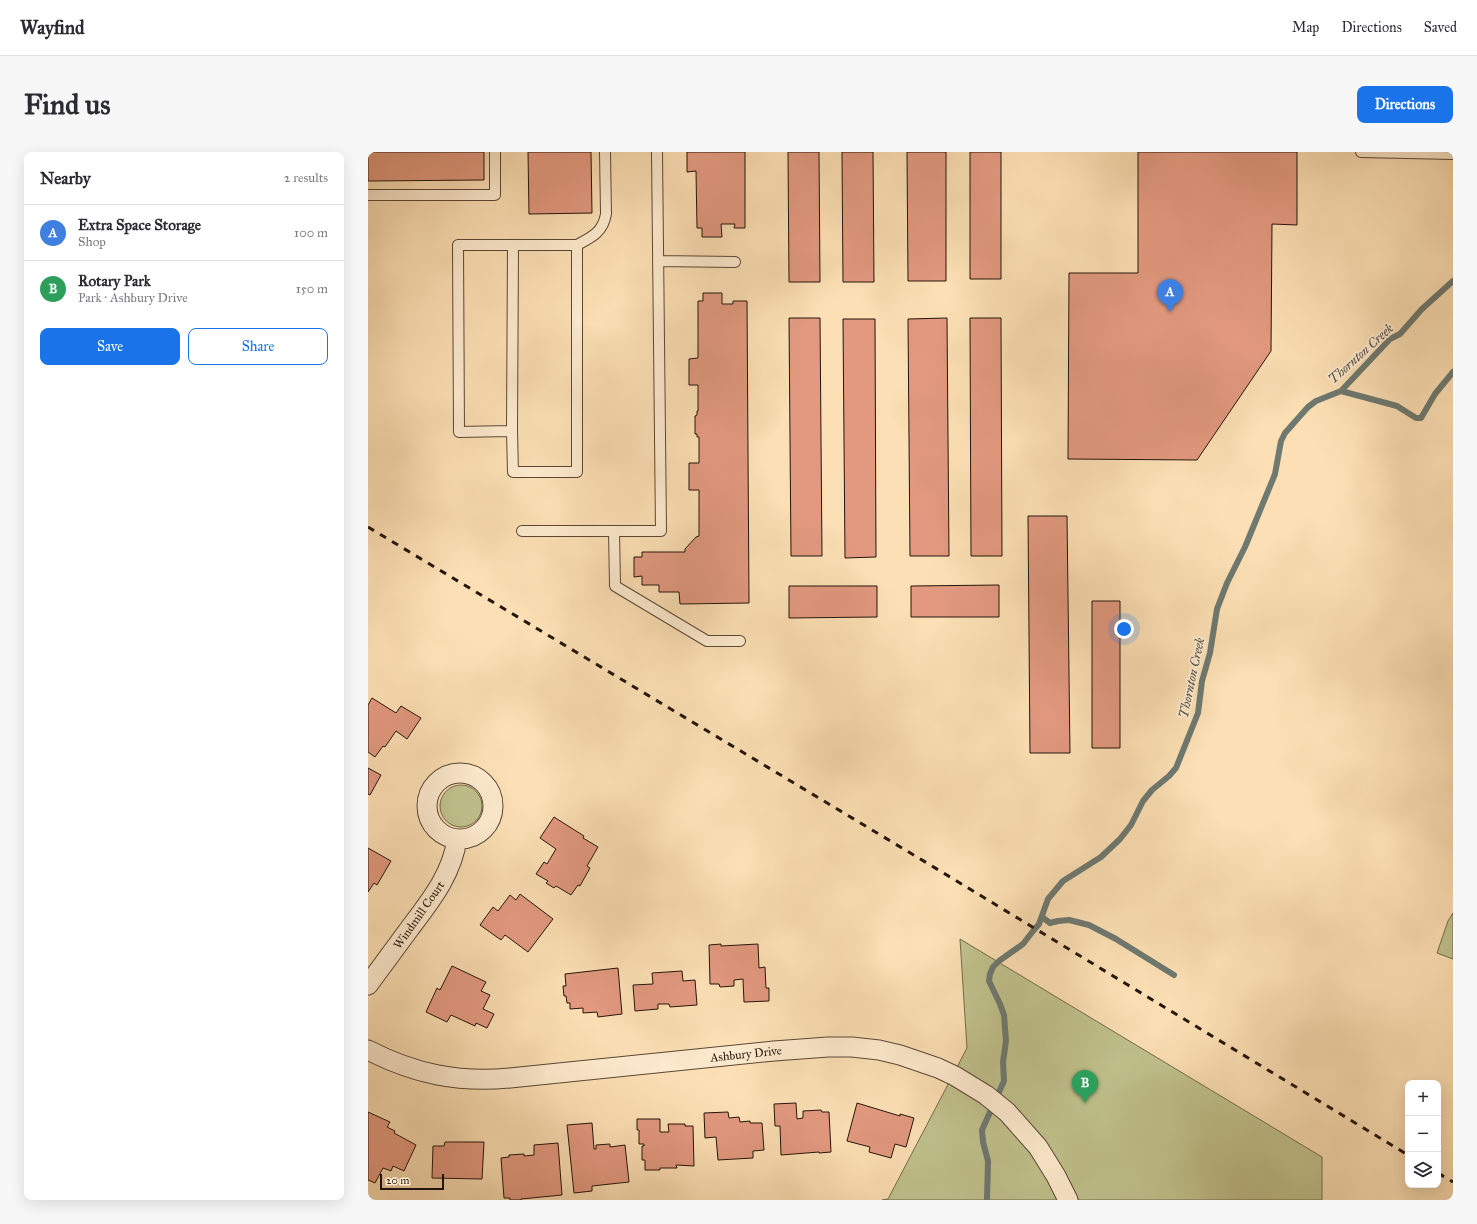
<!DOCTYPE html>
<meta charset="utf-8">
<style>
:root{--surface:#fff;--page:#f7f7f7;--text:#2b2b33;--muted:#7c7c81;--line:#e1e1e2;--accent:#1a73e8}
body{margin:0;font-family:"IM FELL Great Primer",serif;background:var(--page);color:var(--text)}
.controls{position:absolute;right:12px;bottom:12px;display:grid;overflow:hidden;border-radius:8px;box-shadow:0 4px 16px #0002}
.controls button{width:36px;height:36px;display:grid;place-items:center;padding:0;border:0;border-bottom:1px solid var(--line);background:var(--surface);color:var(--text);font:20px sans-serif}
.scale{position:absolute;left:12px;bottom:10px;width:64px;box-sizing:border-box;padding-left:4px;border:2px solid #25150d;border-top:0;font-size:11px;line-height:14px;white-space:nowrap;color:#25150d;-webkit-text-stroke:3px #fdeace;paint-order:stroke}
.you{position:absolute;left:756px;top:477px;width:14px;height:14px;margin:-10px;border:3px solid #fff;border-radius:50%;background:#1a73e8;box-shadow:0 0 0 6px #1a73e833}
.badge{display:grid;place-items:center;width:26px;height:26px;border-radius:50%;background:var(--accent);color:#fff;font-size:13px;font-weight:700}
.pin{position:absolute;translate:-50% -33px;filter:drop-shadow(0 1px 2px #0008)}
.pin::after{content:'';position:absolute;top:21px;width:14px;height:12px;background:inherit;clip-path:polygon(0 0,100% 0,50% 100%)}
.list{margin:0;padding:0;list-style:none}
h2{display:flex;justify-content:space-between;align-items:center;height:52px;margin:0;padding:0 16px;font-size:17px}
h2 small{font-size:13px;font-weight:400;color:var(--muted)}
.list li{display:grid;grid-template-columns:26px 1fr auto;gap:12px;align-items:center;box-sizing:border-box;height:56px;padding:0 16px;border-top:1px solid var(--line)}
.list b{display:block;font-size:15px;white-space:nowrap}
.list p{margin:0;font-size:13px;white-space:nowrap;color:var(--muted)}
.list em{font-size:13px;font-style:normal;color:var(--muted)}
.actions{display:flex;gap:8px;padding:12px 16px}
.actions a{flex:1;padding:9px 0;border:1px solid var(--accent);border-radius:8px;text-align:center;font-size:14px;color:var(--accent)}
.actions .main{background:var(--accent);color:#fff}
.icon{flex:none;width:22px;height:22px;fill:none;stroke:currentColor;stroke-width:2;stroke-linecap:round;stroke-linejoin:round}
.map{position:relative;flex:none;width:1085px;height:1048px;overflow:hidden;border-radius:8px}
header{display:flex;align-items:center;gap:24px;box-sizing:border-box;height:56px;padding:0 20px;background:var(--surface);border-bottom:1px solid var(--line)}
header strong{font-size:19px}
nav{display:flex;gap:22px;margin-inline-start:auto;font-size:14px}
.intro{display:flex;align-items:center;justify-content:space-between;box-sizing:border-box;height:96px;padding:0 24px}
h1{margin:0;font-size:28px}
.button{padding:10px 18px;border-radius:8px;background:var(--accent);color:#fff;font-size:14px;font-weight:700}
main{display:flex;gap:24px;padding:0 24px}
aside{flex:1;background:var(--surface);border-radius:8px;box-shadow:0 4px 16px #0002}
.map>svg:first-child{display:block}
.green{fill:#c0c18c;stroke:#726b4c}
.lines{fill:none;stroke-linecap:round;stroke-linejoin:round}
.stream{stroke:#6e7970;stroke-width:6}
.building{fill:#e2997f;stroke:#25150d}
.service-casing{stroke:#5b4837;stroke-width:12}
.minor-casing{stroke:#5b4837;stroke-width:21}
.service{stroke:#fdeace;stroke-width:10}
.minor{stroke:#fdeace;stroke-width:19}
.rail{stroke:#25150d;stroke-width:3;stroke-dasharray:7 7;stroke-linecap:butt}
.labels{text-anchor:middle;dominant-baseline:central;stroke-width:4;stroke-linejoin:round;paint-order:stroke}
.street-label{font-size:12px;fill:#25150d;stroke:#fdeace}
.water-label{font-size:13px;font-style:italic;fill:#504f47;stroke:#fdeace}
</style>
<header>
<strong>Wayfind</strong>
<nav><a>Map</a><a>Directions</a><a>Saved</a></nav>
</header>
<div class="intro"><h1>Find us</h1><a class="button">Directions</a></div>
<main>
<aside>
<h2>Nearby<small>2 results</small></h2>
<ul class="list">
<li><span class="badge" style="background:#3f7fe0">A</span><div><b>Extra Space Storage</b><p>Shop</p></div><em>100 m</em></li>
<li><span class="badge" style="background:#2e9e5b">B</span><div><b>Rotary Park</b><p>Park · Ashbury Drive</p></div><em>150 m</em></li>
</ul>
<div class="actions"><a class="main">Save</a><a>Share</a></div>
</aside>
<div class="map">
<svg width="1085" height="1048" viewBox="0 0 1085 1048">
<rect width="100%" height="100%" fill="#fcdfb4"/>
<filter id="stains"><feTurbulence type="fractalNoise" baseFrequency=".005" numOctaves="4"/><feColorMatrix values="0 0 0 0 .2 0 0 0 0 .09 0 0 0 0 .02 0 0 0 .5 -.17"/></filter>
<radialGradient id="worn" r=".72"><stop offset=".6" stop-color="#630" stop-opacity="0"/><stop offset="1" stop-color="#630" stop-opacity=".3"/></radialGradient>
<path class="green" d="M72 654a21 21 0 1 1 42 0a21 21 0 1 1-42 0Z
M1085,761V807L1069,801L1080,769Z
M592,787L954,1005V1048H514L520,1047L599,896Z"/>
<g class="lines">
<path class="stream" d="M973,239L1029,254L1048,266H1053L1067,242L1085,220
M674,765L682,771L690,769L701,768L721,773L748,787L806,823
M619,1048L620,1009L615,990L614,978L636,929L635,910L638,889L636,863L632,852L621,829L622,822L625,815L631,809L655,792L665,779L671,772L680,747L695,729L733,705L752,687L763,673L775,649L784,638L801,624L808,616L830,561L834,529L842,501L849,457L859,431L877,395L907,322L913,289L917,281L940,255L948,249L973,239L1022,187L1032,182L1054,157L1085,129"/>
</g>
<path class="building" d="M0,0H116V28L0,29Z
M160,0H223L224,61L161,62Z
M319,0H377V76H366L367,72H353L354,85H334V76H329L328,19L319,20Z
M420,0H451L452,130H421Z
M474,0H505L506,130H475Z
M539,0H578V129H540Z
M602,0H633V127H602Z
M770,0H929V73L904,72L903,199L829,308L700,307L701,121H770Z
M335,141H354V152H365V149H379L381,451L312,452L311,440H291V433H274V424L266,425V405H274V400H317V397L328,385L331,384V338H321V311H331V285H329V282H327V264L329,263V259H330V233H321V207L330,206V149H335Z
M421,166H452L454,404H423Z
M579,166L581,404H542L540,167Z
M602,166H633L634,404H603Z
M475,167H507L508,405L477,406Z
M660,364H699L702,601H662Z
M631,433V465H543V434Z
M421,434H509V465L421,466Z
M724,449H752V596H724Z
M4,546L28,561L33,554L53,566L39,587L28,579L17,595L15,594L7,605L0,600V553Z
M0,616L13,623L2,643L0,642Z
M186,665L216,684L215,686L230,695L219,714L222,716L212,734L210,733L203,743L188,734L186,736L178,731L180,729L168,722L176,710L179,712L188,697L172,686Z
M0,696L23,709L9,733L6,731L0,740Z
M152,742L185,767L160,800L137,783L133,788L112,773L125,755L130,759L142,743L148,748Z
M353,792V794L390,792L391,816L397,815L398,836H401V849L376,850L375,827L366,828V834L352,835L351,832H342L341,793Z
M84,814L118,830L113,839L122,843L115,857L126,862L119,876L108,871L107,874L83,863L79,870L58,860L69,836L72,838Z
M250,816L254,862L230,865L229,860L215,861V856L202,857V851H199L198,844H196L195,834H198L197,822Z
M314,819L315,829L327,828L329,853L302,855L301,852H290V857L267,859L265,833L285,832L284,821Z
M428,951L429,967L435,966V959L453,958L454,960H461L463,1000L451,1001V1000L413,1003L412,974H407L406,952Z
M489,951L532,964V962L546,966L538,995L527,992L523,1006L501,1000L502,995L479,989Z
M0,960L22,970L19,975L27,979L26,981L48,993L36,1019L25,1014L23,1019L15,1016L7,1031L0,1028Z
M360,960L361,966L371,965L372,970L382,969V971H394L396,998L385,999V1006L350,1008L348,985L337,986L336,961Z
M269,967H292V980H301L300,972H317V974H325L326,1014L308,1013L309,1016H292V1018H277V1008H274V994H276V992H271V978H269Z
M224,971L226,997H228V993L242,992V995L257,993L261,1030L224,1034V1039L206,1041L199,973Z
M77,990H116L114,1027L64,1026L65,994H76Z
M190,991L194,1043L153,1047V1048H142V1046H136L133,1006L141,1005V1003L156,1002V1004L166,1003V993Z"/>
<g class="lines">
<defs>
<path id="service" d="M993,0L1085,2
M0,43H127V0
M145,93L144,279L91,280L90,93H209C224,85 235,80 238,62L237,0
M290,109L367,110
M144,279L145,320H209V93
M154,379H293L289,0
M246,379L247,434L339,489H372"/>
<path id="minor" d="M59 654a33 33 0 1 1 66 0a33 33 0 1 1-66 0Z
M0,833C14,814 28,795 42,776C63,748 84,722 89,687
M0,898C47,922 90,931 142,926L406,899L460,895H484L511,898L532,903L570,916L587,924L618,943L639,960L670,995L688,1024L700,1048"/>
</defs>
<use href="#service" class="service-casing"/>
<use href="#minor" class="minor-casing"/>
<use href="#service" class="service"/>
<use href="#minor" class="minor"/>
<path class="rail" d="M0,375L559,711L1040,1003
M1070,1021L1085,1030"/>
</g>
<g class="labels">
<g class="street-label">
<text transform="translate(51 763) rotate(-55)">Windmill Court</text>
<text transform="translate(378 902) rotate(-6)">Ashbury Drive</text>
</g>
<g class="water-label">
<text transform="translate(993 202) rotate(-42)">Thornton Creek</text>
<text transform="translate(824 526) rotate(-78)">Thornton Creek</text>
</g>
</g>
<rect width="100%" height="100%" filter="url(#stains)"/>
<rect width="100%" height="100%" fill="url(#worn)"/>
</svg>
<div class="controls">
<button>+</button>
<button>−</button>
<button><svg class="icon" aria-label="layers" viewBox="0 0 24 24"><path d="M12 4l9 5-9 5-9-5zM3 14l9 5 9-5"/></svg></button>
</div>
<div class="scale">20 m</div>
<div class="you"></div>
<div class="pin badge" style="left:802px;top:160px;background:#3f7fe0">A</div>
<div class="pin badge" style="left:717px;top:951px;background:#2e9e5b">B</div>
</div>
</main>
